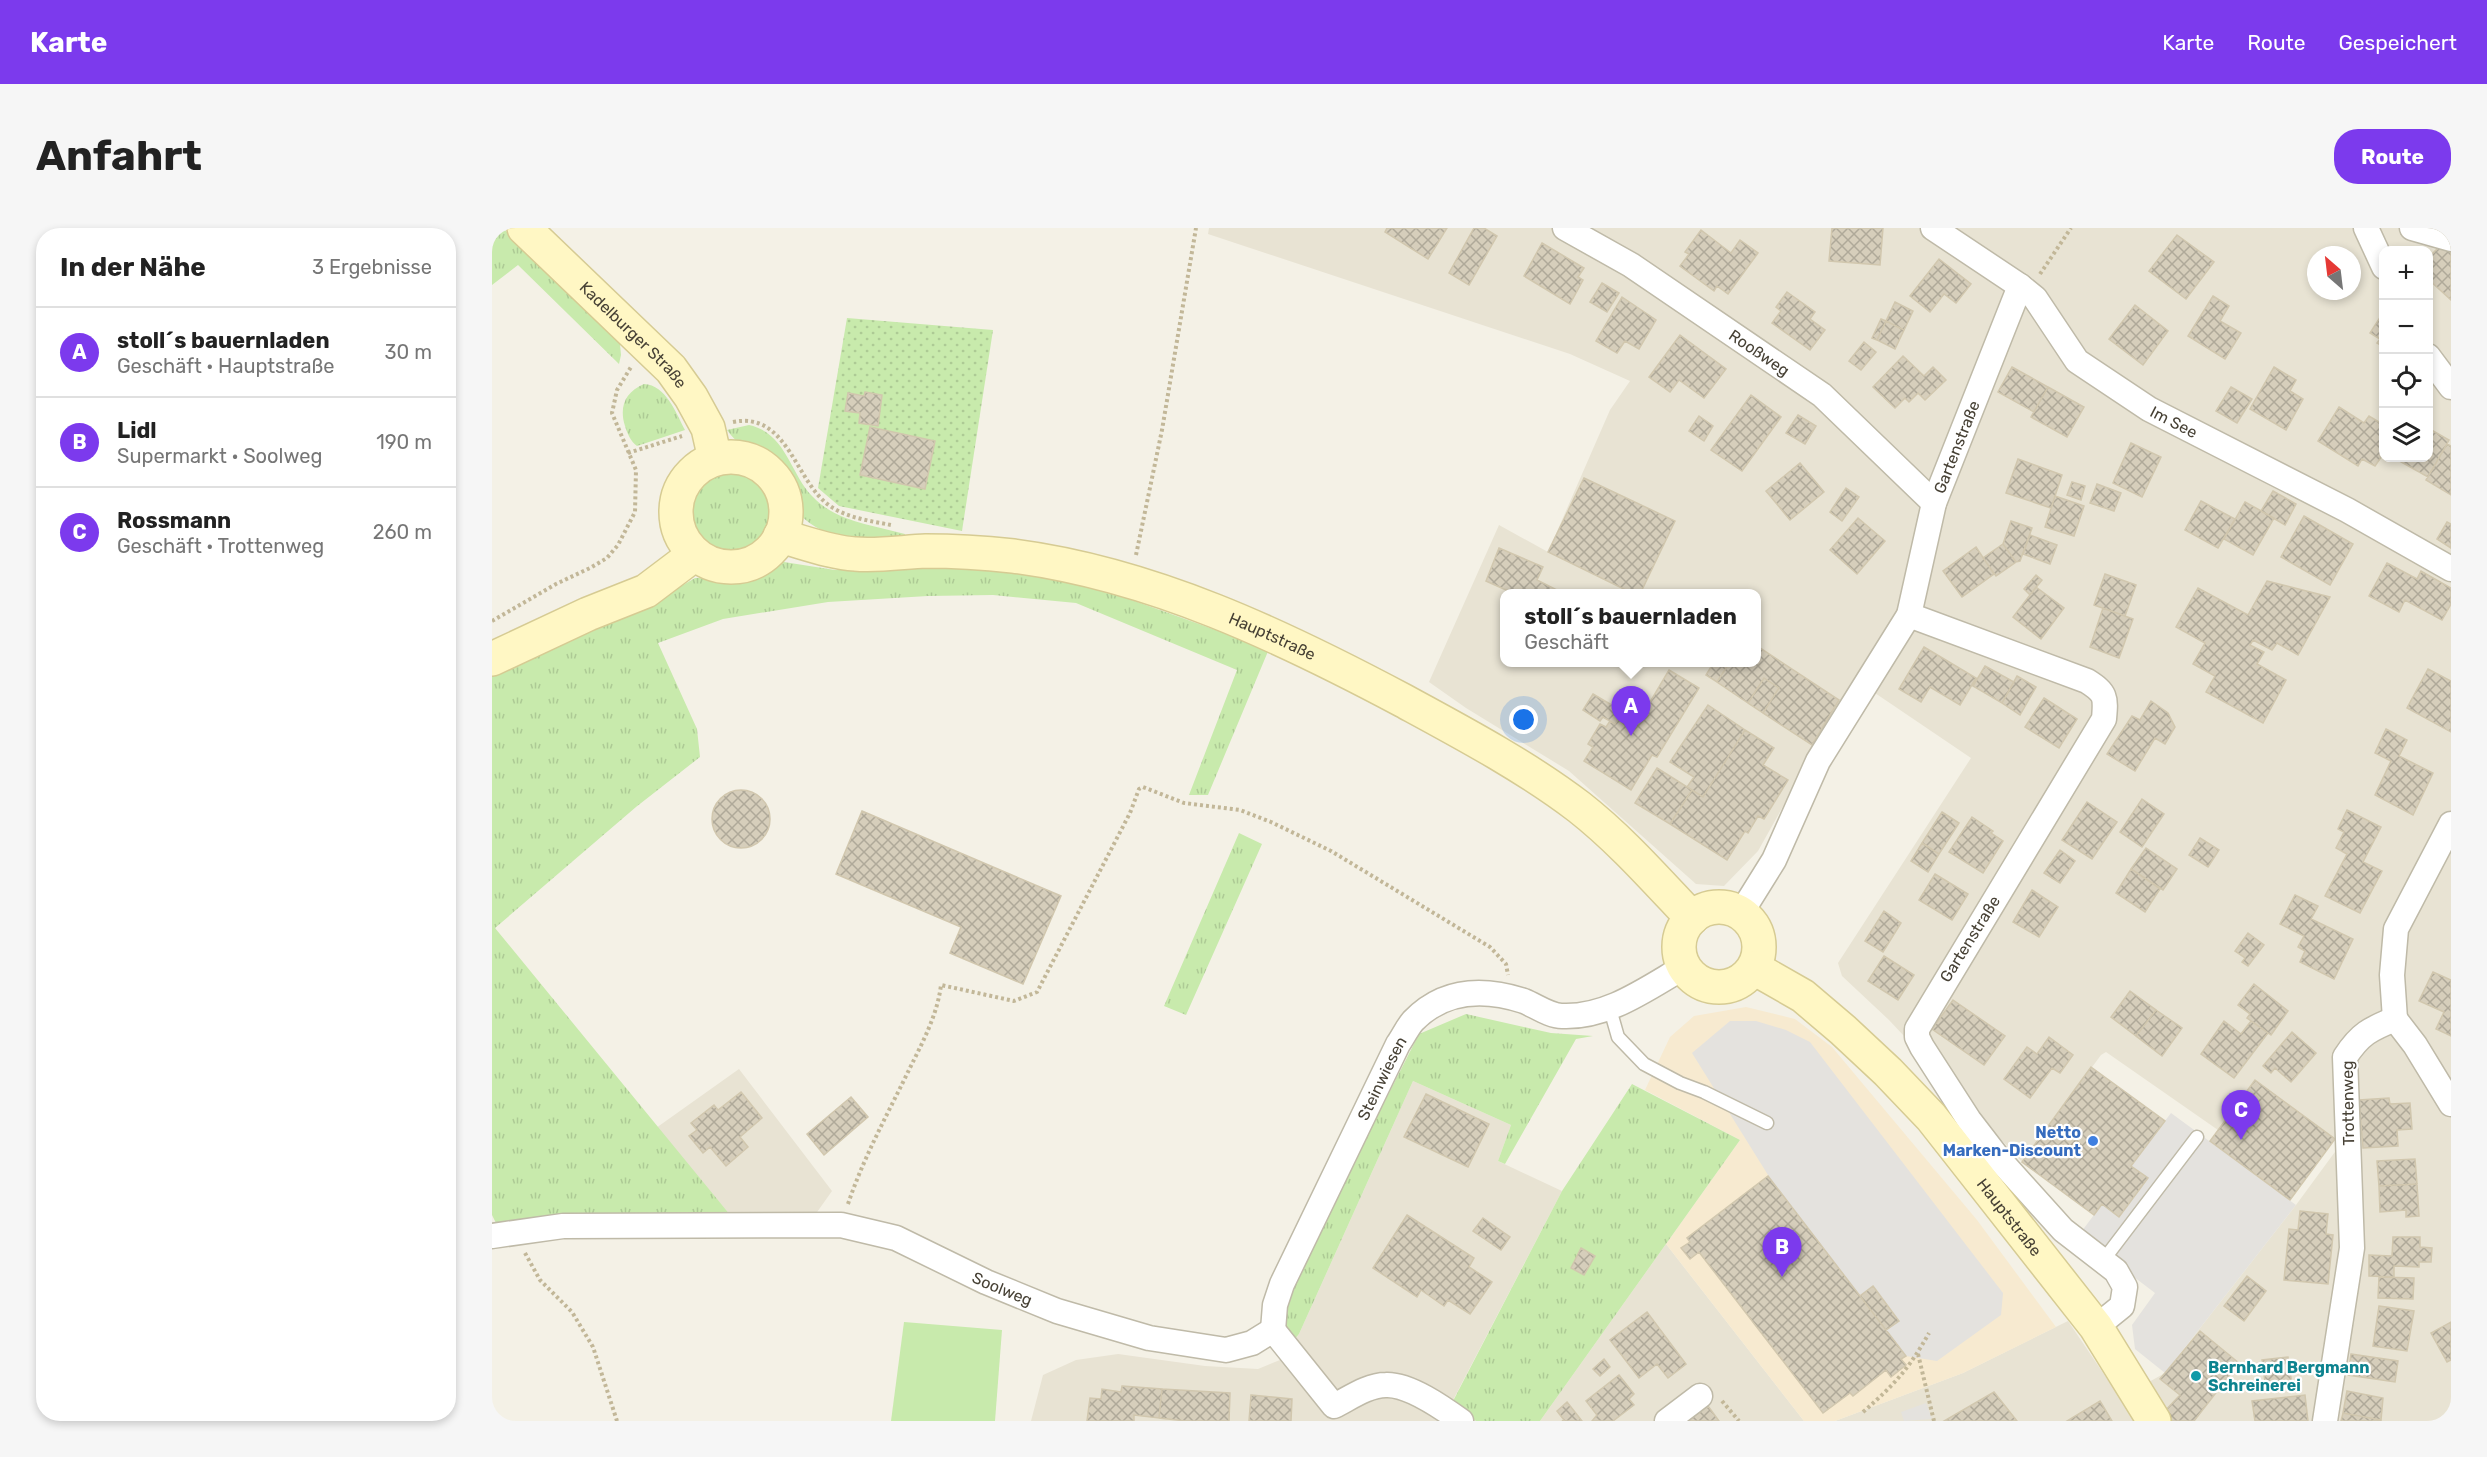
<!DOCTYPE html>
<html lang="de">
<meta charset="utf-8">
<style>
:root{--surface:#fff;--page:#f6f6f6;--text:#222;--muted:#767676;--line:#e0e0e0;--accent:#7c3aed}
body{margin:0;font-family:Rubik,sans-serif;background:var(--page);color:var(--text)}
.controls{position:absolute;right:18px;top:18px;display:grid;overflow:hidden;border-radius:12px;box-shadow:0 3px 9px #0003}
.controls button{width:54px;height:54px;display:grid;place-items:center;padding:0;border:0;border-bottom:2px solid var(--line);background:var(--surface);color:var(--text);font:30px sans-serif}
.compass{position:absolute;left:1815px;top:18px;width:54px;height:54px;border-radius:50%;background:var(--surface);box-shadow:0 3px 9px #0003;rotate:332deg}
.you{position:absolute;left:1032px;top:492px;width:21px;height:21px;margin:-15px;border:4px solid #fff;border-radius:50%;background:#1a73e8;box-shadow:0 0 0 9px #1a73e833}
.badge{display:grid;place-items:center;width:39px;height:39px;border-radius:50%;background:var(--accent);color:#fff;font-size:20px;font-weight:700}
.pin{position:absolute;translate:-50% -50px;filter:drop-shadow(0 2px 3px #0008)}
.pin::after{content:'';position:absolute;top:32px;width:21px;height:18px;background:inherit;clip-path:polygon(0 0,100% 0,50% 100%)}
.popup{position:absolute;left:1008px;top:361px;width:261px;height:78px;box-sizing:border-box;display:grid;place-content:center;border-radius:12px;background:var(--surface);filter:drop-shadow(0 2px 4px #0005);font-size:20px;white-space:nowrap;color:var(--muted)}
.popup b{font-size:22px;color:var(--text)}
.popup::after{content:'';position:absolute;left:50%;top:100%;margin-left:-12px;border:12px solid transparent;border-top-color:var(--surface)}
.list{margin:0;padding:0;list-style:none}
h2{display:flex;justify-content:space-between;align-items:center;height:78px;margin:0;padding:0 24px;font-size:26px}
h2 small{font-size:20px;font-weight:400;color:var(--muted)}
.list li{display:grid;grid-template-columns:39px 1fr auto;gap:18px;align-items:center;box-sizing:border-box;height:90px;padding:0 24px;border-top:2px solid var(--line)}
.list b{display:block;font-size:22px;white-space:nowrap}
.list p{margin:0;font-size:20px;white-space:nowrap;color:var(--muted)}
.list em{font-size:20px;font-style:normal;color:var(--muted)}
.icon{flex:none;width:33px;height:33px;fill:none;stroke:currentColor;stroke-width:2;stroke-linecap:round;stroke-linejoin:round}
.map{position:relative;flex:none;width:1959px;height:1193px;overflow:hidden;border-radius:24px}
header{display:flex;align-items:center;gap:36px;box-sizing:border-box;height:84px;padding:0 30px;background:var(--accent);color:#fff}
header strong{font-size:28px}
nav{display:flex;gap:33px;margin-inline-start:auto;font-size:21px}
.intro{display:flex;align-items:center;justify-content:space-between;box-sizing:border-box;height:144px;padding:0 36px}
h1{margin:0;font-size:42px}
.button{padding:15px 27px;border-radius:24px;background:var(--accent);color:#fff;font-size:21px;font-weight:700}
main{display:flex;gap:36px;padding:0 36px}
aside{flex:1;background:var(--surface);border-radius:24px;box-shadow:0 3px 9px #0003}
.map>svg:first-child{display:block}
.residential{fill:#e8e3d3;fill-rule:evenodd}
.commercial{fill:#f7ead0}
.grass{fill:url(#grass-tufts)}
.park{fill:#c8eaac}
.garden{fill:url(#garden-dots)}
.parking{fill:#e4e2de}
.building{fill:url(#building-cross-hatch);stroke:#d1c7ae;stroke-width:1.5}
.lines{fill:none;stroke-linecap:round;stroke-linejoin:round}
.service-casing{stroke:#bfbaa8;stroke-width:15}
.minor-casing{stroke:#bfbaa8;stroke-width:27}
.secondary-casing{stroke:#d6cb93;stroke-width:36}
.path{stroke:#c2b798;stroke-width:4;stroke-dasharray:3 3;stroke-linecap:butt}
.service{stroke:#fff;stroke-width:12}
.minor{stroke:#fff;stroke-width:24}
.secondary{stroke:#fff7c4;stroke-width:33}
.shop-dot{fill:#3f7fe0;stroke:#fff;stroke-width:2}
.culture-dot{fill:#0f9aa8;stroke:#fff;stroke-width:2}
.labels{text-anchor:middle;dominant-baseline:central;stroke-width:4.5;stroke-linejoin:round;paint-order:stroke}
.street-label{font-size:16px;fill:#474135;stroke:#fff}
.shop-label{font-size:16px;font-weight:bold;fill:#366cbe;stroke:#fff;text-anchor:end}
.culture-label{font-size:16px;font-weight:bold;fill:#0d838f;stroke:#fff;text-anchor:start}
</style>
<header>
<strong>Karte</strong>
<nav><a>Karte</a><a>Route</a><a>Gespeichert</a></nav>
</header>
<div class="intro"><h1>Anfahrt</h1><a class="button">Route</a></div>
<main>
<aside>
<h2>In der Nähe<small>3 Ergebnisse</small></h2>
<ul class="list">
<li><span class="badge">A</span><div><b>stoll´s bauernladen</b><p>Geschäft · Hauptstraße</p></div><em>30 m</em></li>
<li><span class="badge">B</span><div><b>Lidl</b><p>Supermarkt · Soolweg</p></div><em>190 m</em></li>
<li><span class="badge">C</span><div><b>Rossmann</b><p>Geschäft · Trottenweg</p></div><em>260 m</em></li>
</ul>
</aside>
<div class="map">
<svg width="1959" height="1193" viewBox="0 0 1959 1193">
<defs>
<pattern id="grass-tufts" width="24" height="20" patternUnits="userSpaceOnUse" patternTransform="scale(1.5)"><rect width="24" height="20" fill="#c8eaac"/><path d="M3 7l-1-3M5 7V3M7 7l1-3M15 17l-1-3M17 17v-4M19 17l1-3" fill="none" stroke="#adca95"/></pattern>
<pattern id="garden-dots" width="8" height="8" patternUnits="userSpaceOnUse" patternTransform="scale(1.5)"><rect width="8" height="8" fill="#c8eaac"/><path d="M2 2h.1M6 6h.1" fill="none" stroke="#adca95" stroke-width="1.8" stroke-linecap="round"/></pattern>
<pattern id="building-cross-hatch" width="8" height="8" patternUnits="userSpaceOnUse" patternTransform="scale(1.5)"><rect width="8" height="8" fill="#d6cebb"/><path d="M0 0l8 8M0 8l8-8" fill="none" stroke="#afa999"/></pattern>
</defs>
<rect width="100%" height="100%" fill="#f4f1e6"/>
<path class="residential" d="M717,0H1959V1193H1343L1471,1145L1576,1093L1628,1170L1673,1145L1804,977L1848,917L1763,852L1726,902L1614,824L1609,827L1530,934L1397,792L1350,748L1346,735L1479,530L1380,463L1360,455L1266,623L1232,658L1204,656L1077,543L974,480L937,454L1007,297L1056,324L1118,182L1138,153L1078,126L716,6ZM1892,22H1936V230H1892ZM1824,27H1860V63H1824ZM1013,366H1265V434H1013Z
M247,841L340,963L323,987L239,988L164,900Z
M921,853L1019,897L1006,933L1070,963L960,1174L984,1193H539L551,1147L584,1132L626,1126L713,1138L766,1141L788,1132L807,1106Z
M1174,1016L1312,1193H1048Z"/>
<path class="commercial" d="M1254,779L1303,791L1340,819L1485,992L1564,1099L1471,1145L1343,1193H1312L1174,1016L1248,912L1153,862L1178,809L1202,788Z"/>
<path class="grass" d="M0,0H11L128,116L129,127L127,136L26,37L0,57Z
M152,156C174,157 184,185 193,202L145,218C139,214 135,205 133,198C127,179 133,164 152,156Z
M257,197C294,205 298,245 320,268C344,294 381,297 413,306L412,313C374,313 326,314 302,279C293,266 293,251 281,238C265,222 250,223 235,202Z
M192 284a43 43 0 1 1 86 0a43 43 0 1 1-86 0Z
M292,334L343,342L462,340L498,342L563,351L623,366L777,421L716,567H697L745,442L584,375L501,367L436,368L336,374L231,391L166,415L205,501L208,529L144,579L3,700L239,988L5,997L0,987V443L152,380L203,350L250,349L281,336Z
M747,605L770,616L694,787L672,778Z
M974,786L1059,805L1101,808L1084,811L1013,936L1006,933L1019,897L921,853L807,1106L797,1118H768L927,806Z
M1140,856L1248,912L1048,1193H984L960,1175L1070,963Z"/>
<path class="park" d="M412,1094L510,1102L503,1193H399Z"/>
<path class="garden" d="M355,90L501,102L470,303L347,278L326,260Z"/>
<path class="parking" d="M1238,793H1264L1294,802L1318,814L1511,1065L1509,1087L1445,1133L1414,1128L1394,1102L1407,1092L1381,1058L1368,1068L1281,955L1200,825Z
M1679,885L1804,977L1673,1145L1643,1121L1640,1097L1663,1065L1587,1007L1610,976L1627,988L1655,950L1639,938Z
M1434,1175L1440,1191L1412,1193L1409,1184Z"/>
<path class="building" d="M895,0H955L936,31L893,4Z
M982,0H992L1005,8L977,57L957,45Z
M1340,0H1391L1388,37L1337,33Z
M1209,2L1239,25L1248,12L1266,25L1236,66L1225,58L1222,63L1188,38L1197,26L1193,24Z
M1685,7L1722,34L1694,71L1657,43Z
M1050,15L1092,40L1086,49L1091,52L1078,76L1032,48Z
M1950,16L1959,24V72L1936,51V30Z
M1447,31L1479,56L1464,75L1452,66L1438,84L1418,68Z
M1110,55L1127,65L1115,84L1098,74Z
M1295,64L1323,84L1318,91L1333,102L1318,122L1280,95L1289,83L1284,79Z
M1721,68L1737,78L1728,93L1749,105L1733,131L1696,108Z
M1130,69L1164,92L1147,121L1133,113L1125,125L1104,113Z
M1403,74L1421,83L1412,102L1394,93Z
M1643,77L1676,103L1651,137L1617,111Z
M1889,88L1892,89V119L1885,115L1888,111L1878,105Z
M1389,91L1394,93L1385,112L1380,110Z
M1394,93L1412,102L1403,121L1385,112Z
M1188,107L1234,141L1212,170L1187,152L1178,164L1157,149Z
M1372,114L1384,124L1369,142L1357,133Z
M1411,128L1432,148L1441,139L1454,152L1433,172L1426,165L1417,174L1413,170L1403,180L1381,159Z
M1520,139L1556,159L1542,184L1506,164Z
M1782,139L1804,152L1798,163L1811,171L1794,202L1758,181Z
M1556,159L1592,179L1575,209L1539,189Z
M1739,159L1760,171L1745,195L1724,183Z
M373,164L390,167L386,198L367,195L368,185L353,183L356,165L372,168Z
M1259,167L1289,189L1250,243L1219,222Z
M1847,179L1872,195L1877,188L1892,197V207L1889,211L1892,213V225L1883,238L1870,231L1866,238L1826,213Z
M1306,187L1324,198L1313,216L1294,205Z
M1207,188L1221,198L1212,213L1197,203Z
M378,199L443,213L433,261L368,247Z
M1936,200L1957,212L1936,249L1902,230H1936Z
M1639,215L1669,229L1650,269L1621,255Z
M1955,216L1959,218V267L1934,252Z
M1526,231L1570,247L1559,280L1514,265Z
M1308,235L1332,264L1298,292L1274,263Z
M1092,250L1183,293L1148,366H1142L1056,324Z
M1580,254L1593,258L1589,272L1575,267Z
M1605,256L1629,265L1622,283L1598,275Z
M1354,260L1367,269L1350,293L1338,284Z
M1781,263L1804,276L1793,297L1769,283Z
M1563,268L1592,278L1582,308L1553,299Z
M1709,273L1743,291L1726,320L1693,302Z
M1753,274L1782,290L1761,327L1732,311Z
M1812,288L1861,316L1838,357L1789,329Z
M1366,290L1393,313L1365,346L1338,322Z
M1519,293L1540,300L1528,333L1524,334L1511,316Z
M1955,294L1959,296V320L1945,311Z
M1538,307L1565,317L1558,336L1531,326Z
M1511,316L1524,334L1504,348L1491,330Z
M1484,319L1502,346L1470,369L1451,343Z
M1007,320L1051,339L1045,352L1069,364L1068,366H1023L994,353Z
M1895,335L1925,351L1929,343L1959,360V376L1950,392L1913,372L1907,384L1877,368Z
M1613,346L1644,357L1633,388L1602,377Z
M1544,347L1550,352L1538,367L1532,361Z
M1775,353L1838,369L1806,427L1785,415L1780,422L1761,412L1758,417L1772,424L1765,436L1794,452L1771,495L1714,464L1723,448L1701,436L1713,415L1684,399L1706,360L1756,387Z
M1544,359L1572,380L1549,411L1521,389Z
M1611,380L1641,391L1627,430L1598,419Z
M1265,418L1347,472L1320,517L1271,485L1287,460L1272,450L1256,475L1225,454L1238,434H1265Z
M1432,419L1484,450L1468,477L1438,459L1429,474L1407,461Z
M1222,434H1238L1225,454L1214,447Z
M1493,438L1522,454L1510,475L1481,458Z
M1936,441L1959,453V504L1915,480Z
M1177,442L1207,460L1165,529L1160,527L1139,562L1092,533L1101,519L1096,516L1108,496L1114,499L1118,493L1123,496L1132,481L1148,491Z
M1525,448L1544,459L1528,487L1510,475Z
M1272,450L1287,460L1271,485L1256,475Z
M1101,466L1130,483L1123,496L1111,489L1108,493L1091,482Z
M1552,470L1585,491L1567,520L1533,499Z
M1659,473L1676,485L1683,499L1673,516L1663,510L1643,543L1615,526L1640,488L1648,492Z
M1216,477L1253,502L1211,569L1195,559L1202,549L1178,534Z
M1894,501L1915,512L1907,528L1941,545L1921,587L1883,567L1899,533L1883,525Z
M1253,502L1282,520L1271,537L1296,552L1272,591L1266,588L1256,605L1253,603L1235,632L1178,596L1200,562L1211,569Z
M1165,540L1200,562L1178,596L1143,575Z
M220 591a29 29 0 1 1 58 0a29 29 0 1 1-58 0Z
M1650,571L1672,586L1650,619L1628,604Z
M1595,574L1625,594L1600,631L1570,612Z
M1855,582L1889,599L1871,634L1890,643L1868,685L1833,668L1855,626L1844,620L1852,604L1846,601Z
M370,583L569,668L531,756L458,725L469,699L344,646Z
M1450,584L1467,595L1447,626L1430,615Z
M1480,589L1501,603L1499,605L1511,613L1491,645L1457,624Z
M1708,610L1727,622L1716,639L1697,627Z
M1430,615L1447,626L1436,644L1419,633Z
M1654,620L1685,641L1671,662L1639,641Z
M1568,622L1583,633L1568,655L1552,645Z
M1639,641L1668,661L1653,684L1624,665Z
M1443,646L1476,666L1460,692L1427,672Z
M1540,662L1566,679L1547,709L1521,694Z
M1803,667L1826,678L1819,691L1861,711L1842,751L1808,734L1813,723L1806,719L1812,708L1788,696Z
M1392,683L1409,695L1391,724L1373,713Z
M1756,705L1772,717L1756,738L1750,734L1753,730L1743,723Z
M1392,728L1422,747L1406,772L1376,753Z
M1941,744L1959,752V808L1944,801L1952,784L1927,773Z
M1762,756L1796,783L1779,807L1755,790L1758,786L1746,777Z
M1638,763L1664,782L1644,808L1619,789Z
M1461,772L1513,808L1492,837L1440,801Z
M1664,782L1690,800L1670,828L1644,808Z
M1732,793L1749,806L1759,793L1776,805L1742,850L1709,826Z
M1800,804L1824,825L1799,854L1783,840L1779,845L1771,838Z
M1557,809L1581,827L1568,845L1560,840L1538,870L1512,851L1535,819L1545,826Z
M1599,839L1673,893L1639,938L1656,950L1627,989L1610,976L1602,987L1530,934Z
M1763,852L1843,911L1798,972L1718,913Z
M249,864L270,890L248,909L256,919L234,938L218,919L211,925L197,908L205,902L199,895L222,877L226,882Z
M934,866L997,896L976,939L912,909Z
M359,869L376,889L332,927L315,906Z
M1897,870L1898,876L1918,875L1920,901L1905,902L1906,918L1871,920L1867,872Z
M1923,931L1925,956L1887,958L1885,933Z
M1276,948L1414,1128L1409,1131L1414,1137L1399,1149L1394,1142L1361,1168L1358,1165L1331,1185L1207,1024L1198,1031L1189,1020L1198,1014L1195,1010Z
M1925,956L1927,988L1914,989V982L1888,984L1887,958Z
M1808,983L1836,986L1834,1006L1841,1007L1836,1056L1792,1052L1797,1001L1806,1002Z
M915,987L982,1030L977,1039L1000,1054L978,1086L956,1072L952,1078L929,1062L925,1069L881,1040Z
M991,990L1018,1009L1009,1022L981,1003Z
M1901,1009H1928V1019L1940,1020L1939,1034H1927V1039L1902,1038V1049L1877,1048V1027L1900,1028Z
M1089,1020L1103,1028L1092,1047L1079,1040Z
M1755,1048L1774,1063L1752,1093L1732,1078Z
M1887,1049L1922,1050L1921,1071L1886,1070Z
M1381,1058L1407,1093L1394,1102L1368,1068Z
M1887,1078L1922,1083L1915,1123L1881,1118Z
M1155,1084L1194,1136L1176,1150L1165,1136L1147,1150L1118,1112Z
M1959,1094V1132L1955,1134L1939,1105Z
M1708,1103L1747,1135L1702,1193H1671L1668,1188L1688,1167L1668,1151Z
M1859,1126L1906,1133L1903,1154L1856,1147Z
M1796,1129L1800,1157L1774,1161L1770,1132Z
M1112,1131L1118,1139L1108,1148L1101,1141Z
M1127,1147L1142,1166L1137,1171L1142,1177L1121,1193H1100L1105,1187L1094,1173Z
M630,1158L670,1161L667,1190L642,1187V1193H595L598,1170L609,1171L610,1161L629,1164Z
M670,1161L738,1165L737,1193H694L667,1190Z
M1855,1163L1891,1170L1889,1192L1851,1185Z
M1502,1164L1525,1193H1452Z
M759,1167L800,1171L799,1193H757Z
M1813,1167L1816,1193H1763L1760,1173Z
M1608,1173L1620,1193H1575Z
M1075,1174L1090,1193H1070L1072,1192L1065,1183Z
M1216,1178L1227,1193H1196Z
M1851,1185L1889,1192V1193H1849Z"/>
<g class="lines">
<defs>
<path id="service" d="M1118,781L1126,809L1152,836L1188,855L1212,864L1275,895
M1610,1034L1705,909"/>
<g id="minor">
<path id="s1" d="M1073,0L1139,37L1330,167L1442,275"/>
<path id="s2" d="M1441,0L1528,58L1543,70L1585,133L1657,181L1855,282L1959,341"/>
<path d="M1874,0L1892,39"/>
<path d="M1920,0L1959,11"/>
<path d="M1936,128L1959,159"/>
<path d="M1417,387L1595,453C1614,465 1614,469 1612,491L1425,801V809L1430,819L1477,892L1507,931L1571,1002L1624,1043L1633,1059L1630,1078L1604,1099"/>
<path id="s3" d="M1249,685L1282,632L1326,533L1417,387L1442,275L1528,58"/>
<path d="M1903,791L1900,747L1904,701L1959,596"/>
<path d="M1903,791L1923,817L1959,876"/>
<path id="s4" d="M0,1008L71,998L349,997L404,1010L494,1054L565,1083L657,1110L734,1122L760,1115L781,1102L842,1178C858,1170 876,1157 894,1157C917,1156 951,1180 969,1193"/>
<path id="s5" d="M781,1102L783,1077L790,1056L906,816C911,809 915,800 921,793C952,761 992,760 1032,773C1044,778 1058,788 1070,788C1115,790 1154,761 1192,739"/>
<path d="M1175,1193L1208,1168"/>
<path d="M1833,1193L1860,1020L1853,829C1868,806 1878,801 1903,791"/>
</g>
<g id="secondary">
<path id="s6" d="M32,0L179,141L199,169L216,200L223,231"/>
<circle cx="239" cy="284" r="55"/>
<path id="s7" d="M288,308C311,314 340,325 363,326C386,328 411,324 434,323C462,323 493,325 521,328C660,346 790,408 912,473C971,505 1033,538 1087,579C1128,611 1164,652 1200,690"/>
<path d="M0,431L96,386L154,363L203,326"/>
<circle cx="1227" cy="719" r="40"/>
<path id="s8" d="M1262,740L1311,768L1351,802L1396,844L1439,889L1604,1099L1662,1193"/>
</g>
</defs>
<use href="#service" class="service-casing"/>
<use href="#minor" class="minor-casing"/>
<use href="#secondary" class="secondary-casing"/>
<path class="path" d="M1548,46L1579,0
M241,194C296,183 303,254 338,278C355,290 379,293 399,297
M136,225L190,208
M644,327L670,202L704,0
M0,393L64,356L98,340L115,330L126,317L143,284L144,242L120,185L125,162L139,139
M356,976C371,931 394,889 415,846C429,817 445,789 449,757L522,773L545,764L638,585L647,561L651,559L692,575L748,582L779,594L839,623L998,719L1014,736L1016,747
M33,1025L48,1052L80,1084L101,1119L125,1193
M1426,1126L1442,1193
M1230,1173L1247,1193
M1371,1184C1402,1157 1417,1141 1437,1105"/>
<use href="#service" class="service"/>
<use href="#minor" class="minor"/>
<use href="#secondary" class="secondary"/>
</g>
<circle class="shop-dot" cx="1601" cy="913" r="6"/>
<circle class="culture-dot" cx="1704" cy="1148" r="6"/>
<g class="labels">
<g class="street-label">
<text stroke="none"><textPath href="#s6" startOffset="153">Kadelburger Straße</textPath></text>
<text stroke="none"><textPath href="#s1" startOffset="231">Rooßweg</textPath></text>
<text stroke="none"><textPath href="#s2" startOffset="314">Im See</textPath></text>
<text stroke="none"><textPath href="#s3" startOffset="518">Gartenstraße</textPath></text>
<text stroke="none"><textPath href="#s7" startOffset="508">Hauptstraße</textPath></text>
<text transform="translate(1478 711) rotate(-58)">Gartenstraße</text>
<text stroke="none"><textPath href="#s5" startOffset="276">Steinwiesen</textPath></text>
<text transform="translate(1856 875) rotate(-91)">Trottenweg</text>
<text stroke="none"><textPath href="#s8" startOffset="360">Hauptstraße</textPath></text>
<text stroke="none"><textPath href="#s4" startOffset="524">Soolweg</textPath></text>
</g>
<g class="shop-label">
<text x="1589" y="904">Netto<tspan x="1589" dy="18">Marken-Discount</tspan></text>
</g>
<g class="culture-label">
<text x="1716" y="1139">Bernhard Bergmann<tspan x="1716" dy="18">Schreinerei</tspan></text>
</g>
</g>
</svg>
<div class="controls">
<button>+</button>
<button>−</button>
<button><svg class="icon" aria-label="locate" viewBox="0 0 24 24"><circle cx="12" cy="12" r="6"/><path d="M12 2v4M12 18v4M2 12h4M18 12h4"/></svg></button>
<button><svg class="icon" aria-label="layers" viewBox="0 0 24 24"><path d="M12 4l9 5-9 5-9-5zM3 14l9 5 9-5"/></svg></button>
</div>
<svg class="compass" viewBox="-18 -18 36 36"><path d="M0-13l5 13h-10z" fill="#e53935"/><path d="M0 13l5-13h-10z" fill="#767676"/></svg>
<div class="you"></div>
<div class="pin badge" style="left:1139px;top:508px">A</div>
<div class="popup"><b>stoll´s bauernladen</b>Geschäft</div>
<div class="pin badge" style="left:1290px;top:1049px">B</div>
<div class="pin badge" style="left:1749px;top:912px">C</div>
</div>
</main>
